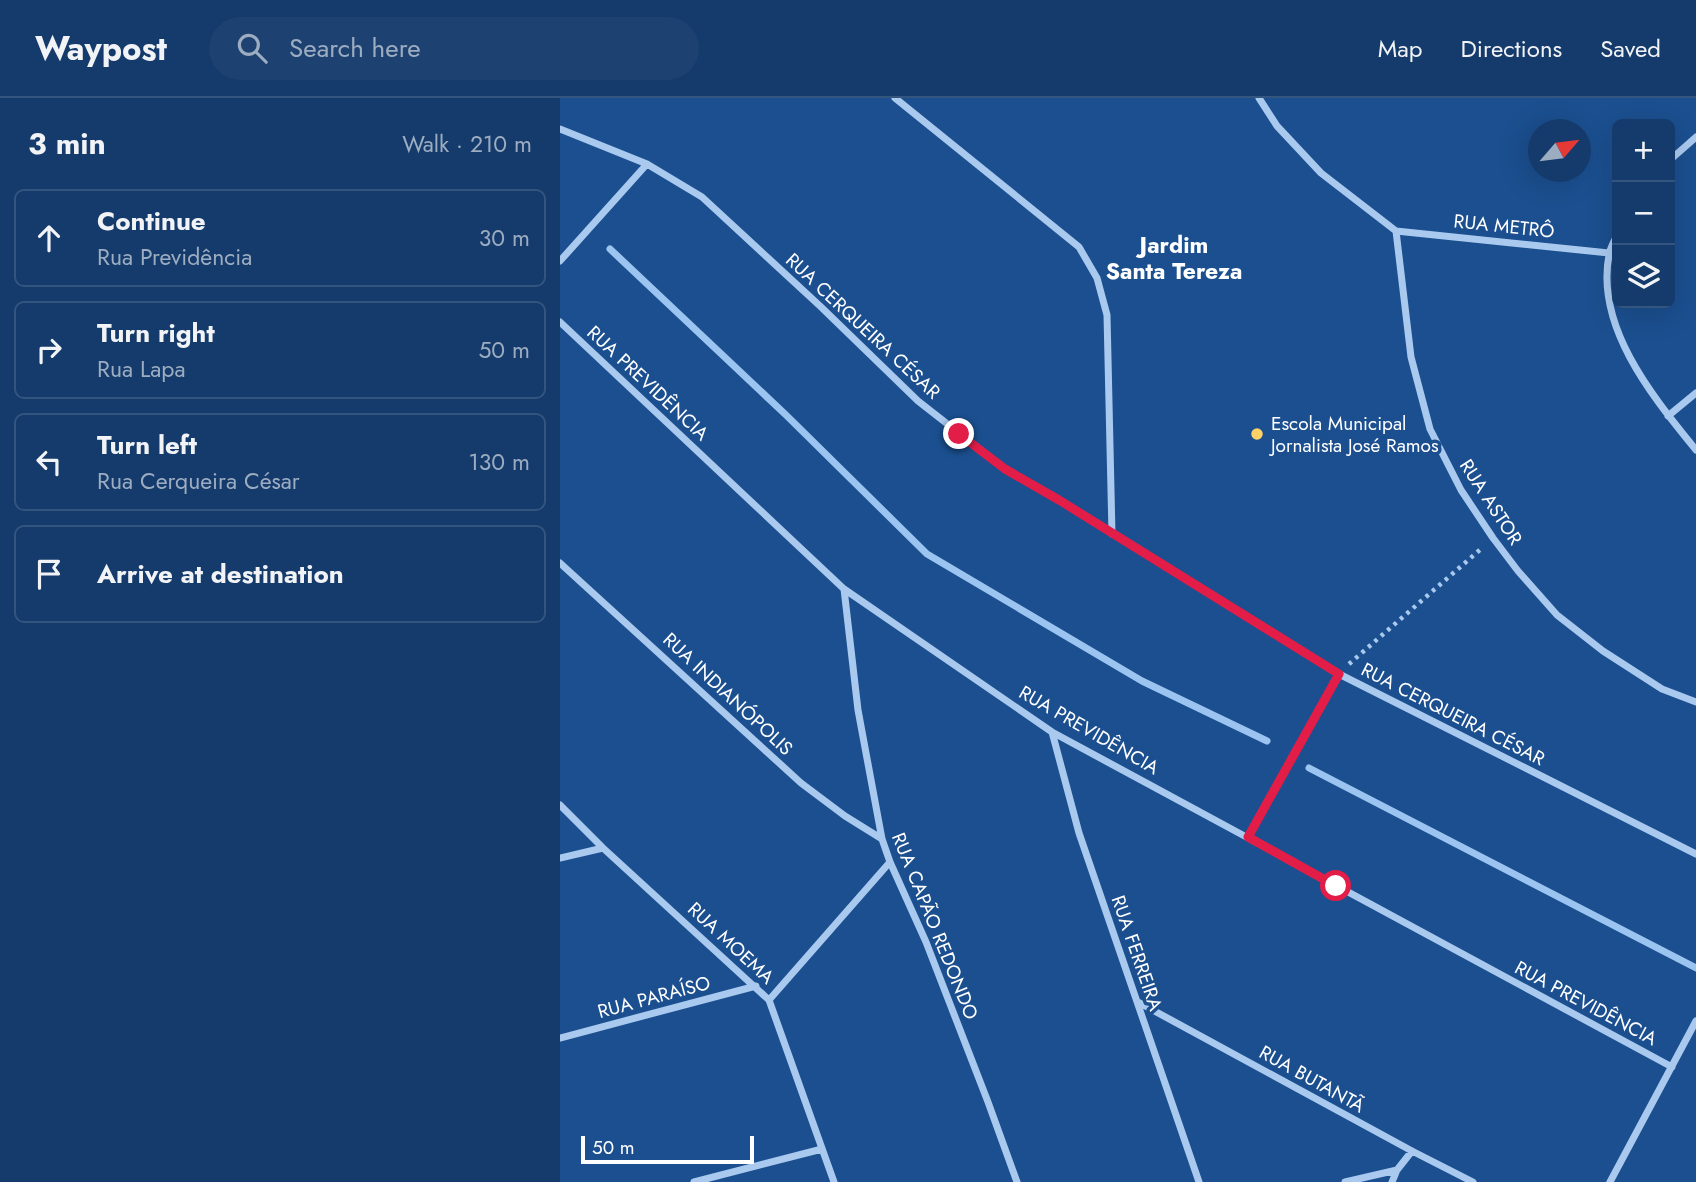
<!DOCTYPE html>
<meta charset="utf-8">
<style>
:root{--surface:#143b6b;--page:#1d4271;--text:#f1f3f6;--muted:#9dadc1;--line:#33557e}
body{margin:0;font-family:Jost,sans-serif;background:var(--page);color:var(--text)}
.controls{position:absolute;right:21px;top:21px;display:grid;overflow:hidden;border-radius:10px;box-shadow:0 7px 28px #0002}
.controls button{width:63px;height:63px;display:grid;place-items:center;padding:0;border:0;border-bottom:2px solid var(--line);background:var(--surface);color:var(--text);font:35px sans-serif}
.compass{position:absolute;left:968px;top:21px;width:63px;height:63px;border-radius:50%;background:var(--surface);box-shadow:0 7px 28px #0002;rotate:62deg}
.scale{position:absolute;left:21px;bottom:18px;width:173px;box-sizing:border-box;padding-left:7px;border:4px solid #fff;border-top:0;font-size:19px;line-height:24px;white-space:nowrap;color:#fff;-webkit-text-stroke:5px #1b4f8f;paint-order:stroke}
.stop{position:absolute;width:21px;height:21px;margin:-16px;border:5px solid #e11d48;border-radius:50%;background:#fff}
.stop.end{background:#e11d48;border-color:#fff;box-shadow:0 2px 7px #0008}
.list{margin:0;padding:0;list-style:none}
h2{display:flex;justify-content:space-between;align-items:center;height:91px;margin:0;padding:0 28px;font-size:30px}
h2 small{font-size:23px;font-weight:400;color:var(--muted)}
.list li{display:grid;grid-template-columns:46px 1fr auto;gap:21px;align-items:center;box-sizing:border-box;height:98px;margin:0 14px 14px;padding:0 14px;border:2px solid var(--line);border-radius:10px}
.list b{display:block;font-size:26px;white-space:nowrap}
.list p{margin:0;font-size:23px;white-space:nowrap;color:var(--muted)}
.list em{font-size:23px;font-style:normal;color:var(--muted)}
.icon{flex:none;width:38px;height:38px;fill:none;stroke:currentColor;stroke-width:2;stroke-linecap:round;stroke-linejoin:round}
.map{position:relative;flex:none;width:1136px;height:1084px;overflow:hidden}
header{display:flex;align-items:center;gap:42px;box-sizing:border-box;height:98px;padding:0 35px;background:var(--surface);border-bottom:2px solid var(--line)}
header strong{font-size:33px}
nav{display:flex;gap:38px;margin-inline-start:auto;font-size:24px}
.search{width:490px;height:63px;background:var(--page);display:flex;align-items:center;gap:18px;box-sizing:border-box;padding:0 24px;border-radius:38px;color:var(--muted);font-size:26px}
main{display:flex}
aside{flex:1;background:var(--surface)}
.map>svg:first-child{display:block}
.lines{fill:none;stroke-linecap:round;stroke-linejoin:round}
.stream{stroke:#9cc4f0;stroke-width:7}
.path{stroke:#a9c9ee;stroke-width:4.5;stroke-dasharray:3.5 5;stroke-linecap:butt}
.minor{stroke:#a9c9ee;stroke-width:7}
.route{stroke:#e11d48;stroke-width:9}
.poi-dot{fill:#ffd166;stroke:#1b4f8f;stroke-width:2.5}
.labels{text-anchor:middle;dominant-baseline:central;stroke-width:7;stroke-linejoin:round;paint-order:stroke}
.street-label{font-size:19px;fill:#fff;stroke:#1b4f8f}
.poi-label{font-size:19px;fill:#fff;stroke:#1b4f8f;text-anchor:start}
.quarter-label{font-size:23px;font-weight:bold;fill:#fff;stroke:#1b4f8f}
</style>
<header>
<strong>Waypost</strong>
<div class="search"><svg class="icon" aria-label="search" viewBox="0 0 24 24"><circle cx="10" cy="10" r="6"/><path d="M15 15l6 6"/></svg>Search here</div>
<nav><a>Map</a><a>Directions</a><a>Saved</a></nav>
</header>
<main>
<aside>
<h2>3 min<small>Walk · 210 m</small></h2>
<ul class="list">
<li><svg class="icon" aria-label="ahead" viewBox="0 0 24 24"><path d="M12 20V5M6 11l6-6 6 6"/></svg><div><b>Continue</b><p>Rua Previdência</p></div><em>30 m</em></li>
<li><svg class="icon" aria-label="right" viewBox="0 0 24 24"><path d="M7 20v-9h11M14 6l5 5-5 5"/></svg><div><b>Turn right</b><p>Rua Lapa</p></div><em>50 m</em></li>
<li><svg class="icon" aria-label="left" viewBox="0 0 24 24"><path d="M17 20v-9H6M10 6l-5 5 5 5"/></svg><div><b>Turn left</b><p>Rua Cerqueira César</p></div><em>130 m</em></li>
<li><svg class="icon" aria-label="arrive" viewBox="0 0 24 24"><path d="M6 21V4h12l-3 4 3 4H6"/></svg><div><b>Arrive at destination</b></div></li>
</ul>
</aside>
<div class="map">
<svg width="1136" height="1084" viewBox="0 0 1136 1084">
<rect width="100%" height="100%" fill="#1b4f8f"/>
<g class="lines">
<path class="stream" d="M50,151L226,317L367,456L582,583L707,643
M749,670L1136,870"/>
<path class="path" d="M789,566L922,450"/>
<path class="minor" d="M335,0L519,149L537,180L547,217L552,436
M699,0L717,28L761,75L836,133
M0,31L87,66L142,99L260,208L358,303L445,371L499,402L779,576L1136,756
M1110,62L1136,39
M836,133L851,259L870,331L901,392L933,440L958,473L997,517L1043,553L1102,591L1136,604
M836,133L1049,155
M1057,137C1054,144 1050,150 1049,157C1035,230 1094,300 1136,352
M0,163L87,66
M0,224L284,491L492,634L1112,969
M1108,318L1136,295
M0,465L241,685L285,718L322,741
M284,491L298,612L322,741L330,764L366,844L428,1004L457,1084
M492,634L519,735L639,1084
M0,707L43,750L209,902L274,1084
M688,739L779,576
M0,760L43,750
M209,902L330,764
M578,904L852,1053L913,1084
M0,940L196,888
M134,1084L262,1051
M785,1084L837,1072
M832,1084L837,1072L852,1053
M1050,1084L1136,923"/>
</g>
<g class="lines">
<path class="route" d="M399,336L445,371L499,402L779,576L688,739L776,788"/>
</g>
<circle class="poi-dot" cx="697" cy="336" r="7"/>
<g class="labels">
<g class="street-label">
<text transform="translate(944 128) rotate(6)">RUA METRÔ</text>
<text transform="translate(303 228) rotate(43)">RUA CERQUEIRA CÉSAR</text>
<text transform="translate(88 285) rotate(43)">RUA PREVIDÊNCIA</text>
<text transform="translate(931 404) rotate(57)">RUA ASTOR</text>
<text transform="translate(168 596) rotate(43)">RUA INDIANÓPOLIS</text>
<text transform="translate(893 616) rotate(27)">RUA CERQUEIRA CÉSAR</text>
<text transform="translate(529 632) rotate(30)">RUA PREVIDÊNCIA</text>
<text transform="translate(375 828) rotate(68)">RUA CAPÃO REDONDO</text>
<text transform="translate(171 845) rotate(43)">RUA MOEMA</text>
<text transform="translate(577 855) rotate(71)">RUA FERREIRA</text>
<text transform="translate(94 899) rotate(-15)">RUA PARAÍSO</text>
<text transform="translate(1026 905) rotate(28)">RUA PREVIDÊNCIA</text>
<text transform="translate(752 981) rotate(29)">RUA BUTANTÃ</text>
</g>
<g class="poi-label">
<text x="711" y="325">Escola Municipal<tspan x="711" dy="22">Jornalista José Ramos</tspan></text>
</g>
<g class="quarter-label">
<text x="614" y="147">Jardim<tspan x="614" dy="26">Santa Tereza</tspan></text>
</g>
</g>
</svg>
<div class="controls">
<button>+</button>
<button>−</button>
<button><svg class="icon" aria-label="layers" viewBox="0 0 24 24"><path d="M12 4l9 5-9 5-9-5zM3 14l9 5 9-5"/></svg></button>
</div>
<svg class="compass" viewBox="-18 -18 36 36"><path d="M0-13l5 13h-10z" fill="#e53935"/><path d="M0 13l5-13h-10z" fill="#9dadc1"/></svg>
<div class="scale">50 m</div>
<div class="stop" style="left:776px;top:788px"></div>
<div class="stop end" style="left:399px;top:336px"></div>
</div>
</main>
